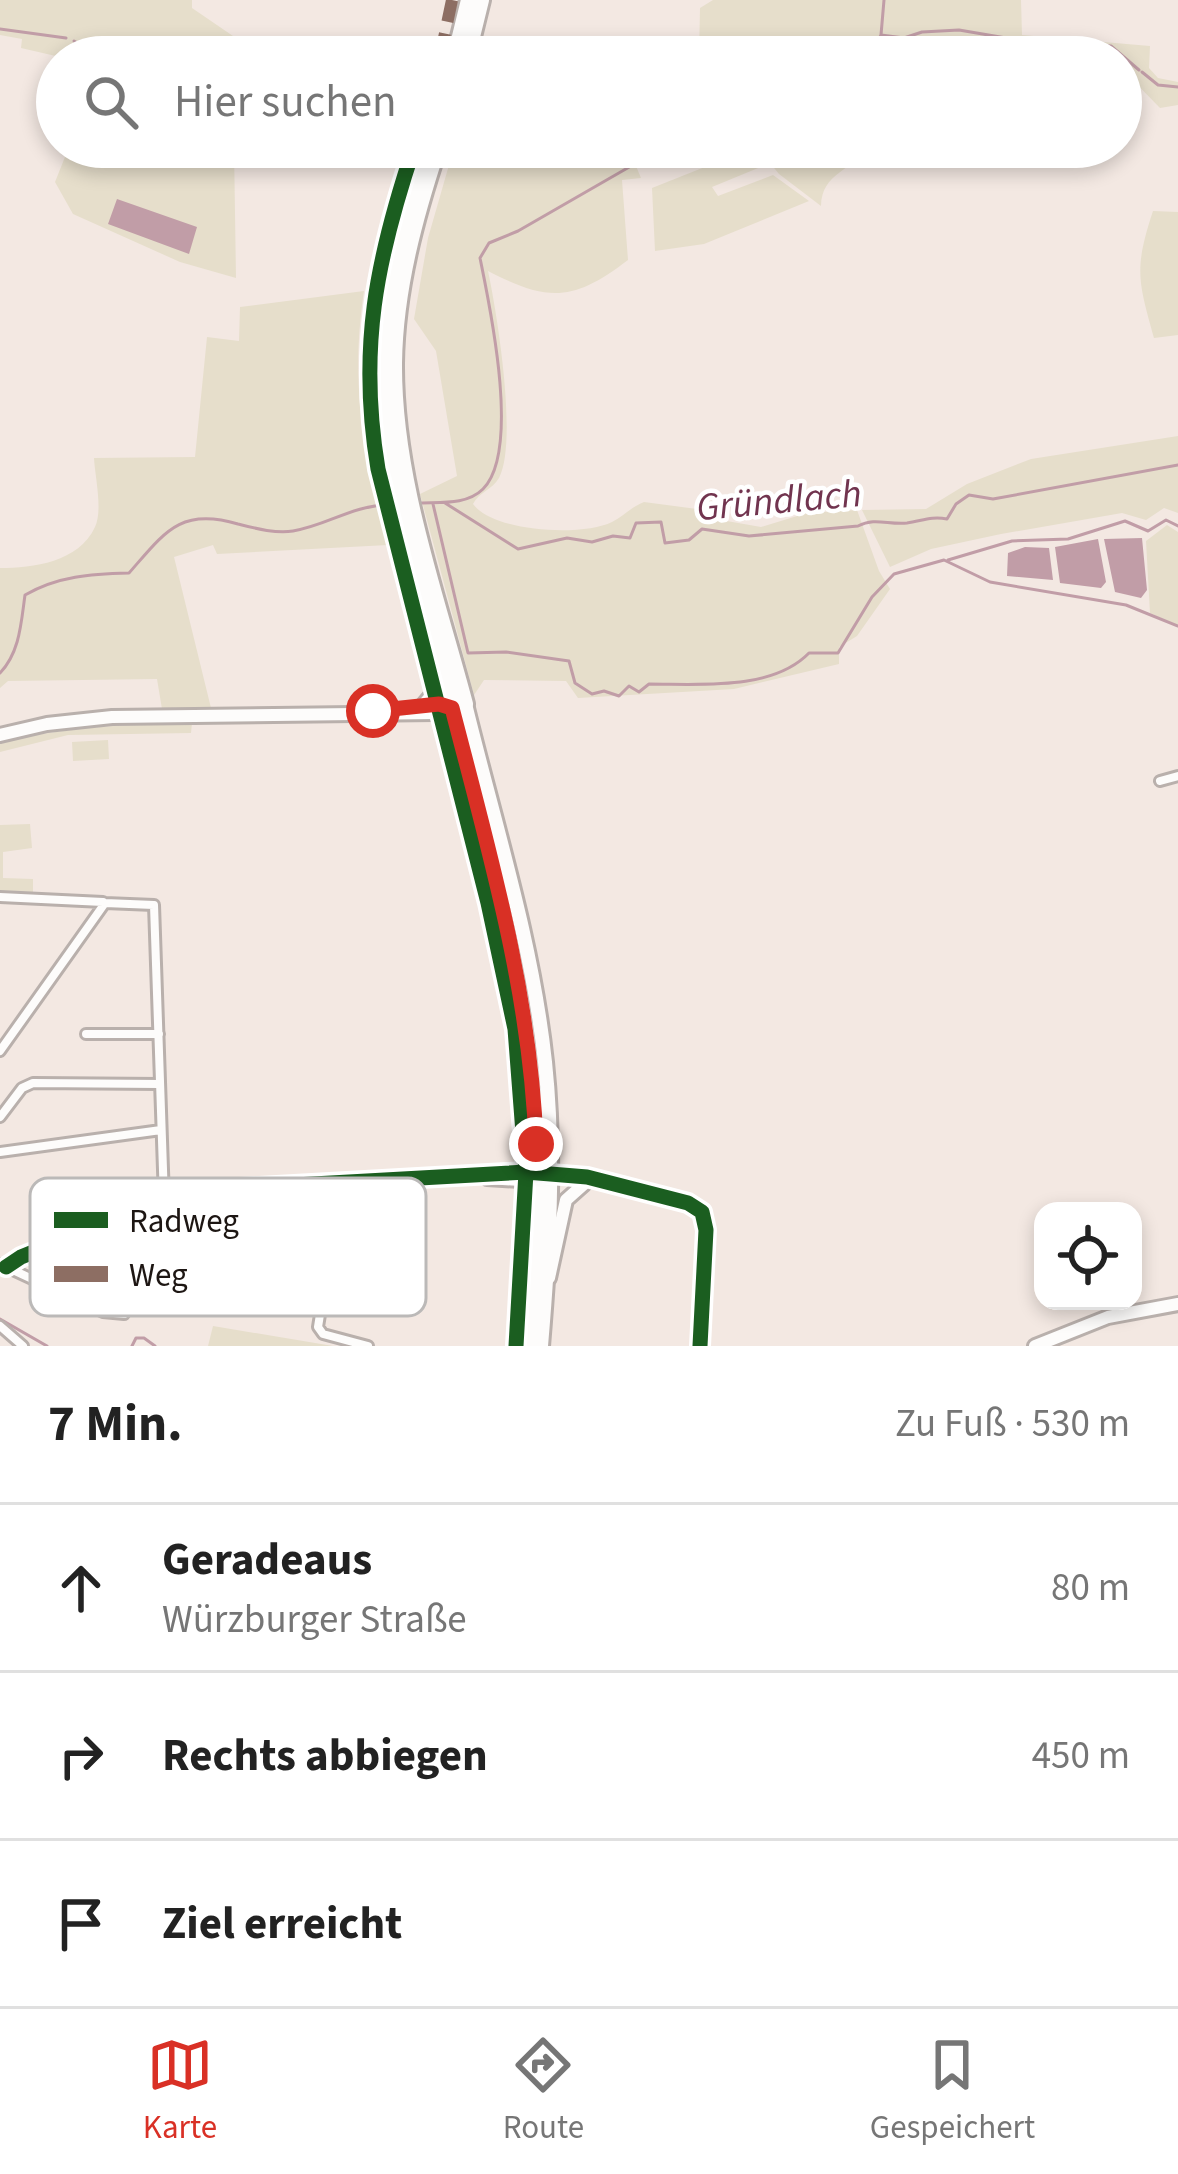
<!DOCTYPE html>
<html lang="de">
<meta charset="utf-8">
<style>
:root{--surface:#fff;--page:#f6f6f6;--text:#222;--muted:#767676;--line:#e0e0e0;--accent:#d93025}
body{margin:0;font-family:"Source Sans 3",sans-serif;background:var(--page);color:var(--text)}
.controls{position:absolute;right:36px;bottom:36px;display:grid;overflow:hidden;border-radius:24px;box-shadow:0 6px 18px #0003}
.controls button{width:108px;height:108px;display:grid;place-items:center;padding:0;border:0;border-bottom:3px solid var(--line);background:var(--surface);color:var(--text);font:60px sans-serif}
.stop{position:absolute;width:36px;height:36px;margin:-27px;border:9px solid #d93025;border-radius:50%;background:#fff}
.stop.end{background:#d93025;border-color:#fff;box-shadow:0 3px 12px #0008}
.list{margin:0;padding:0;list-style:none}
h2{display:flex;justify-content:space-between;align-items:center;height:156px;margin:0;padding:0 48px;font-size:51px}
h2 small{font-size:39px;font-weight:400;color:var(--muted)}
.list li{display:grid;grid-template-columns:78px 1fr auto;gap:36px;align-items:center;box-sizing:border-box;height:168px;padding:0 48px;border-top:3px solid var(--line)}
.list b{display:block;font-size:45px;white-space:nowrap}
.list p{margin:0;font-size:39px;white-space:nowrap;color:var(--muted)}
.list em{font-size:39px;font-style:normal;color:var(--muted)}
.icon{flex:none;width:66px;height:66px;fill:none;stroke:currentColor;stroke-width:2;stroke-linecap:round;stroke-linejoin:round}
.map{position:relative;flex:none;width:1178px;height:1346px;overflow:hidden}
.search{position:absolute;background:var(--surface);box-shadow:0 6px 18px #0003;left:36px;right:36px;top:36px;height:132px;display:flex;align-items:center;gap:30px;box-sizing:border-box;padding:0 42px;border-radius:66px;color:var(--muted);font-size:45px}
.sheet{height:660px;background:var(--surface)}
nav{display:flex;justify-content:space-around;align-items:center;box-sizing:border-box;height:168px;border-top:3px solid var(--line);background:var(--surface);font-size:33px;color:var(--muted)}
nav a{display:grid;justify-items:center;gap:6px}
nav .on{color:var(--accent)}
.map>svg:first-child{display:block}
.green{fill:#e6decb}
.water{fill:#c19da7}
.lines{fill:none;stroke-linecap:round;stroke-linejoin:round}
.stream{stroke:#c19da7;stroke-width:3}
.street-casing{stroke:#b9b0ac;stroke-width:14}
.secondary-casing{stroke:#b9b0ac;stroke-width:18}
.primary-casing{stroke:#b9b0ac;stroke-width:20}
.highway-casing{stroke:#b9b0ac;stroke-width:22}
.street{stroke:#fdfcfb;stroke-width:8}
.secondary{stroke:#fdfcfb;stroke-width:12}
.primary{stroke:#fdfcfb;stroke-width:14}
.highway{stroke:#fdfcfb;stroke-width:16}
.quiet{stroke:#8d6e63;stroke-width:12;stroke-dasharray:24 12;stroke-linecap:butt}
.cycleway-casing{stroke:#fff;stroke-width:22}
.cycleway{stroke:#1b5e20;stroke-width:15}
.route{stroke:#d93025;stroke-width:15}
.labels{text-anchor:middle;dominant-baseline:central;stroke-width:9;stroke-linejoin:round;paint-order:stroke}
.water-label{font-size:39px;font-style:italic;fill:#71344f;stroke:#fff}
.key{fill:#fff;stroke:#bbb9b8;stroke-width:3}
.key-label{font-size:33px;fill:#1d1613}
</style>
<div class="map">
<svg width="1178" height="1346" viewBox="0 0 1178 1346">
<rect width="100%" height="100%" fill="#f3e8e2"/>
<path class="green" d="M0,0H192V8L233,36V57H60L21,48L22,39L0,35Z
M713,0H1021L1022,35L1150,46L1149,68L1158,78L1178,82V105L1160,108L1121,68V57H699L700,8Z
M69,147H234L236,278L180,262L73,214L55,182Z
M415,147H422L397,224L389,496C352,378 378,261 415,147Z
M518,147H679L636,166L641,178L622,180L628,260C573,302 548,302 488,271C497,313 518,442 499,478C492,490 479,492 473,504C493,532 582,537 612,522C624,516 631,507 644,502L712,511L721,520L761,527L807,513L857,510L879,571L890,589L857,636L839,647V664L734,689L578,698L566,681L484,680L474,695L420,494L457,476L436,351L414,319L428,238L449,165L518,164Z
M757,147H866C852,172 822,172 821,206L779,174Z
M750,149L763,166L712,187L718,196L773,175L809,201L704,244L655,251L652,188Z
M1153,211L1178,212V335L1154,338C1138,280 1134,269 1153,211Z
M364,291C350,384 363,455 388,545L217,554L213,545L174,557L211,708L162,709L157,679L8,681L0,688V568C33,568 79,562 95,527C103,510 95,477 94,458L195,457L207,337L239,341L240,307Z
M1178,436V513L1164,508L1146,520L1122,513L1001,534L931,549L890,567L862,510L926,509L967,484L1031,459Z
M1167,525L1178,532V626L1150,613L1146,541Z
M192,723L191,733L68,735L0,752V743C63,727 126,724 192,723Z
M108,740L109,759L73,761L72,742Z
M30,824L32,848L3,852V878L33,879V894L0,893V825Z
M213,1326L333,1346H208Z"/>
<path class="water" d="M117,199L197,227L189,254L108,224Z
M1142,538L1147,590L1141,598L1115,592L1104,539Z
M1098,539L1106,582L1101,588L1060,583L1055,547Z
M1025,547L1049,548L1053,580L1007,576L1008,553Z"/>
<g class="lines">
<path class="stream" d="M0,29L66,38
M881,35L904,38L922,32L959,30L1012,39L1111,46L1139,70
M226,39L227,57
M74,41L99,57
M870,57L881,35L884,0
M1142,72L1158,85L1178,87
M176,147L178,153
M420,503C441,502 467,505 483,489C521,451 490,307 480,258L489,243L518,231L664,147
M445,503L518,549L567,538L592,542L613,536L630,538L636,523L661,522L665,543L689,540L702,529L749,536L858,526C875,517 888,525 907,523C922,521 931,516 947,519L956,504L969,495L993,499L1178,465
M433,504L468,653L506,652L569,661L575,683L592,694L604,691L619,696L629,686L639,692L649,684C700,684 772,691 809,653H838L872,597L894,574L944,560L990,582L1126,605L1178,626
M948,560L1012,541L1068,539L1125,521L1148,531L1166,520L1178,526
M0,673C20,652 21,623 25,595C58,576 91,574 129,573C165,532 180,507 238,524C254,528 276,534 293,531C329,525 349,506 393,504
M0,1319L47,1346
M132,1346L136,1338H144L155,1346"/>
<defs>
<path id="street" d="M1160,781L1178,776
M0,897L103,902
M86,1034H159
M0,1051L105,903L154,905L164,1199
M0,1117L22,1088L33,1083L160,1084
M0,1152L161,1130
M487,1180L537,1183
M341,1184L318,1327L323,1334L368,1346
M142,1210L136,1278L247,1293L254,1185
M252,1223L334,1234
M223,1230L251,1232
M140,1248L249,1263
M331,1250L418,1265
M249,1257L328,1270
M0,1264L103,1312L124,1314
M6,1267L21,1257L164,1199L203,1190L535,1172
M0,1326L23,1346"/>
<path id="secondary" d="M0,735L47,724L112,717L435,713L458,706
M544,1172L587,1177L688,1203L702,1212L706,1230L700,1346
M549,1278L566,1200L584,1184
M1035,1346L1108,1317L1178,1304"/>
<path id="primary" d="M465,704C494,823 532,940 545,1062C555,1157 549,1251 541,1346
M452,708C484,833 521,958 533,1087C541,1173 534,1260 528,1346"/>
<path id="highway" d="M455,57L469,0
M467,57L481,0
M426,147C404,212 384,277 381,345C374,468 422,590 452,708
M438,147C415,216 395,289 394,363C393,478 436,594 465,704
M425,706L436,693L442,673"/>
</defs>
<use href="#street" class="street-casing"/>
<use href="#secondary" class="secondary-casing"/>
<use href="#primary" class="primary-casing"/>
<use href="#highway" class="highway-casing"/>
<use href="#street" class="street"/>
<use href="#secondary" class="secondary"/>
<use href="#primary" class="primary"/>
<use href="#highway" class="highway"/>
<path class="quiet" d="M440,57L452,0
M192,1255L195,1226L223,1230"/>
<defs>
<path id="cycleway" d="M414,147C376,260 358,350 378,469L488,903L515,1029L526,1172L516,1346
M6,1267L21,1257L164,1199L203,1190L526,1172L587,1177L688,1203L702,1212L706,1230L700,1346"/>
</defs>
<use href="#cycleway" class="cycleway-casing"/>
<use href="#cycleway" class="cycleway"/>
</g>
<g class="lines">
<path class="route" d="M373,711L439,704L452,708C489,851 531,995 536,1144"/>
</g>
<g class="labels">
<g class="water-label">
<text transform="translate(779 501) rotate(-5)">Gründlach</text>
</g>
</g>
<rect x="30" y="1178" width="396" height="138" rx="18" class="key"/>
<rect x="54" y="1212" width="54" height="16" fill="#1b5e20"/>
<rect x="54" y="1266" width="54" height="16" fill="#8d6e63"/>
<g class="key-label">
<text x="129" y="1232">Radweg</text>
<text x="129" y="1286">Weg</text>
</g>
</svg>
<div class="controls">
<button><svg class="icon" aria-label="locate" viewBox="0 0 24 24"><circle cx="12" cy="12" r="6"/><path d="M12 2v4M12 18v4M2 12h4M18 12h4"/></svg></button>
</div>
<div class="stop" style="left:373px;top:711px"></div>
<div class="stop end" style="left:536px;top:1144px"></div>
<div class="search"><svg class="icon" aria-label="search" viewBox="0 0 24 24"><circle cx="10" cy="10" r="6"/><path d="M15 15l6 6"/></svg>Hier suchen</div>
</div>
<section class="sheet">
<h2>7 Min.<small>Zu Fuß · 530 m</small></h2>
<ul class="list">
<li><svg class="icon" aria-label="ahead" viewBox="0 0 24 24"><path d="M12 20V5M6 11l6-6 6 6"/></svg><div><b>Geradeaus</b><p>Würzburger Straße</p></div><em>80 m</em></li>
<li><svg class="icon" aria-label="right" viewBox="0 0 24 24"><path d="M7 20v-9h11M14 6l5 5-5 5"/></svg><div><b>Rechts abbiegen</b></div><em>450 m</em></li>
<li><svg class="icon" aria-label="arrive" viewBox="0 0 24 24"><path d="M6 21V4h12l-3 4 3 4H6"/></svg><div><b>Ziel erreicht</b></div></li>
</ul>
</section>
<nav>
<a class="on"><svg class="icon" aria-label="map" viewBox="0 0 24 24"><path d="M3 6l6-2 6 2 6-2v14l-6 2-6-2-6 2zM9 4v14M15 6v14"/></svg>Karte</a>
<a><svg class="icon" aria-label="directions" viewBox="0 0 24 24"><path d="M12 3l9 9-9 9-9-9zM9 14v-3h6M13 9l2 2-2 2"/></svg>Route</a>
<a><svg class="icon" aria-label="saved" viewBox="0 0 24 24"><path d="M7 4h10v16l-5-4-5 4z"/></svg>Gespeichert</a>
</nav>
